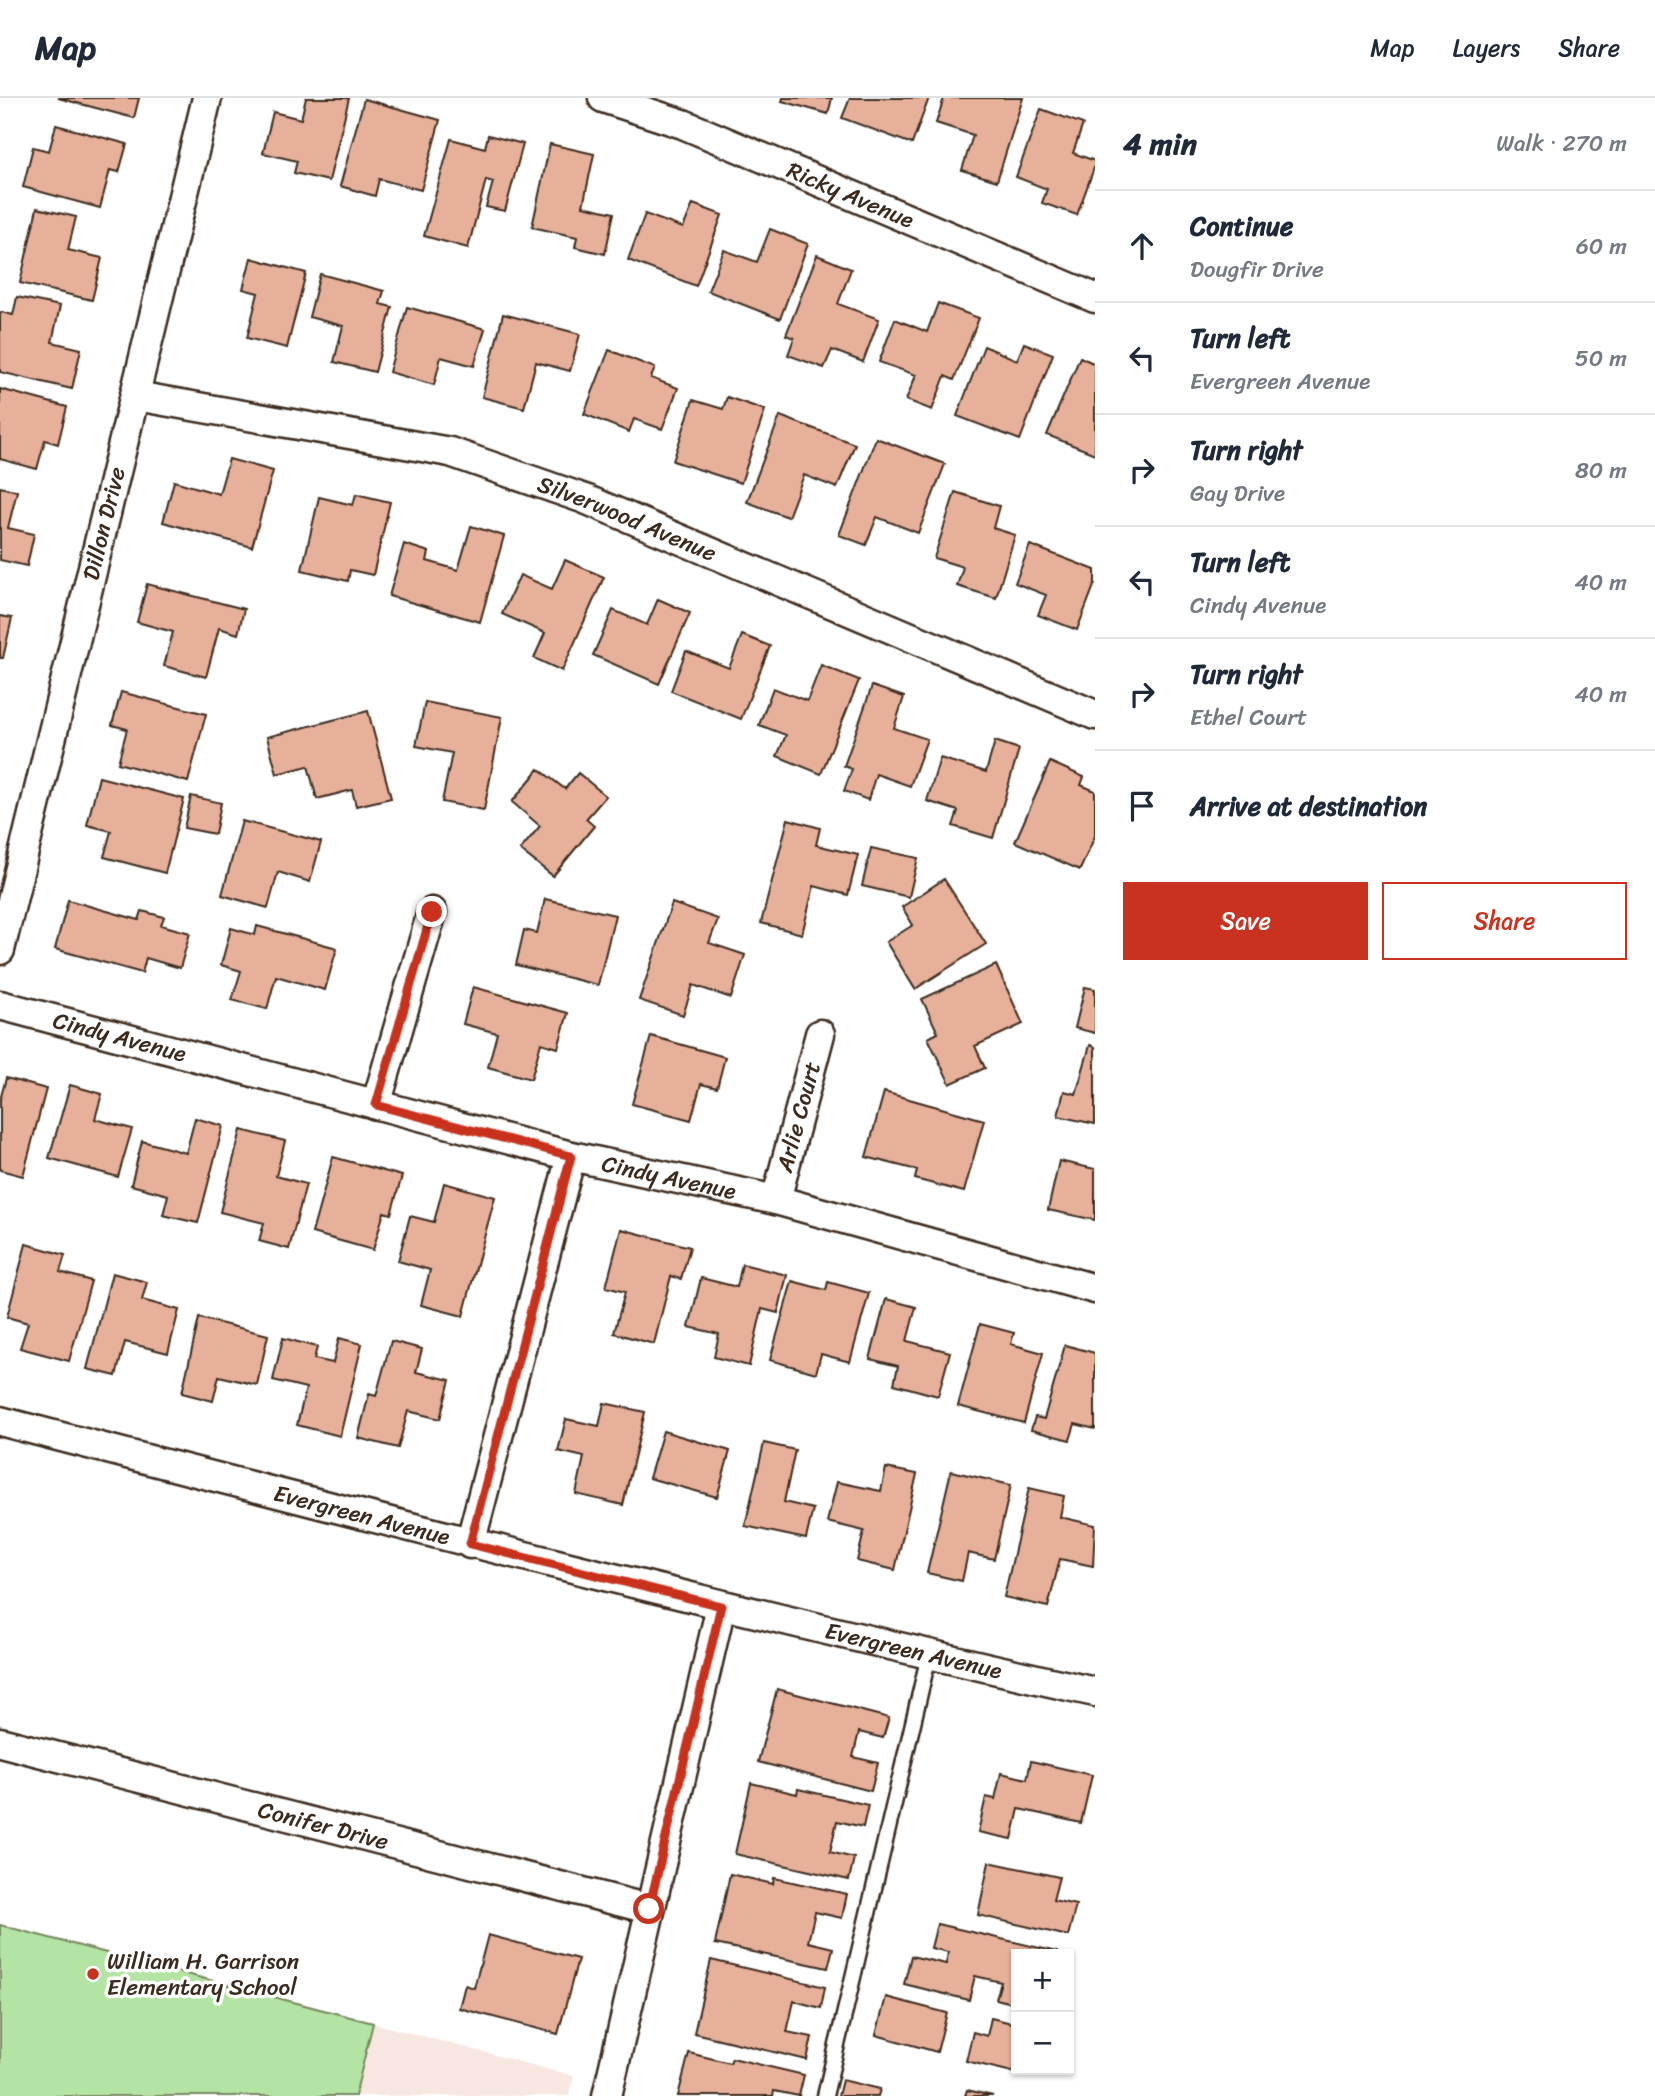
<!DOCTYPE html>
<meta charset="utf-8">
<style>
:root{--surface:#fff;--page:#f6f6f7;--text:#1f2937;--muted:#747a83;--line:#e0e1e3;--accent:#c8321e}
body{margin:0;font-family:Sriracha,sans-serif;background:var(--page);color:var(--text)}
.controls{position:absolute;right:21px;bottom:21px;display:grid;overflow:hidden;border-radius:0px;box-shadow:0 2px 5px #0004}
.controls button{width:63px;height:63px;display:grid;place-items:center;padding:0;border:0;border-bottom:2px solid var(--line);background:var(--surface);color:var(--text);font:35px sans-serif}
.stop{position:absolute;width:21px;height:21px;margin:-16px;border:5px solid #c8321e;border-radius:50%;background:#fff}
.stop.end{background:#c8321e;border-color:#fff;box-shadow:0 2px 7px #0008}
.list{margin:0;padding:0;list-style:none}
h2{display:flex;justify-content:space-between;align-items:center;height:91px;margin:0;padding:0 28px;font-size:30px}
h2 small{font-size:23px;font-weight:400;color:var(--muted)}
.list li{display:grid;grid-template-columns:46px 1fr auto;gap:21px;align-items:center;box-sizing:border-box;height:112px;padding:0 28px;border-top:2px solid var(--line)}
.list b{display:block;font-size:26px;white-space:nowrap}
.list p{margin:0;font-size:23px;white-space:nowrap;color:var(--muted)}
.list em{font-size:23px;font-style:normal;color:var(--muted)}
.actions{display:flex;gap:14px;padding:21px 28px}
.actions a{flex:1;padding:16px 0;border:2px solid var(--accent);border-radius:0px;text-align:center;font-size:24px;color:var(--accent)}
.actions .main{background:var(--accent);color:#fff}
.icon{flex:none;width:38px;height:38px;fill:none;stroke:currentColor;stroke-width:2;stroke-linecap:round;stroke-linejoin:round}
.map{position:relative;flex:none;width:1095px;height:1998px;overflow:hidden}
header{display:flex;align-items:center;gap:42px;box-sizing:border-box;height:98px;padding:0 35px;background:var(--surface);border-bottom:2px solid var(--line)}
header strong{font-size:33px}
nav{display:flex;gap:38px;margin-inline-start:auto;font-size:24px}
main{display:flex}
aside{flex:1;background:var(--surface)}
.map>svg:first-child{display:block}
.built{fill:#f8e7e1}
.green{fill:#b3e4a4;stroke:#778761;stroke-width:2}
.building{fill:#e6b09b;stroke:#3b2a1e;stroke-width:2}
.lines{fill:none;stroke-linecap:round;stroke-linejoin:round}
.lane-casing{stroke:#3b2a1e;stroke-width:19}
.street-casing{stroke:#3b2a1e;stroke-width:33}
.lane{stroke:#fff;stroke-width:14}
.street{stroke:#fff;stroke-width:28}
.route{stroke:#c8321e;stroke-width:9}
.poi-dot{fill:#c8321e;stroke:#fff;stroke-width:2.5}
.labels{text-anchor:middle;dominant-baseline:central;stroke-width:7;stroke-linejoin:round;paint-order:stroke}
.street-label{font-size:23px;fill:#3b2a1e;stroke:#fff}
.poi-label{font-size:23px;fill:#3b2a1e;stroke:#fff;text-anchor:start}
</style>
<header>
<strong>Map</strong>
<nav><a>Map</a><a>Layers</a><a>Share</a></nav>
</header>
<main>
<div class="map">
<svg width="1095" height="1998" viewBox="0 0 1095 1998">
<rect width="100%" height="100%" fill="#fff"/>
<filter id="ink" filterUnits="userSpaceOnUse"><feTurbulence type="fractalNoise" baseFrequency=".0143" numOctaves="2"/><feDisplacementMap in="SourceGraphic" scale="14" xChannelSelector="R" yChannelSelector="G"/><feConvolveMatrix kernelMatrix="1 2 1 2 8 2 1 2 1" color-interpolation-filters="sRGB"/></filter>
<g filter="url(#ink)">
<path class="built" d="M0,1827L574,1978L569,1998H0Z"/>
<path class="green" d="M0,1827L373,1925L355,1998H0Z"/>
<path class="building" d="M58,0H139L134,20Z
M306,0H349L329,83L294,75L297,63L263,55L273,14L301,21Z
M783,0H832L828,16L782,3Z
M850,0H929L912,46L842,20Z
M944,0H1023L997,83L962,72L973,37L936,25Z
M364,1L440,22L421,92L379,81L375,98L340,88Z
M1041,11L1083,26L1073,55L1095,63V67L1077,117L1042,105L1047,91L1016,79Z
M56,27L127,46L119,74L110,72L100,110L23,89L33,49L49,53Z
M488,37L523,46L505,113L486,109L493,84L486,82L468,150L424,138L451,41L485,50Z
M550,46L594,56L583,108L614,115L605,156L575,149L577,139L532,129Z
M693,106L722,117L696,188L628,162L645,116L683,130Z
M37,110L76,119L68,152L102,160L92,202L20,185Z
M770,131L808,146L780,221L708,193L724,152L757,164Z
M817,157L851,171L838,206L879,221L863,264L832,252L824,270L788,257L794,240L786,237Z
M251,160L306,175L287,250L247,240L258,195L243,191Z
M320,176L384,193L380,206L392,209L375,274L334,264L343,228L309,219Z
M17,199L60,208L52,244L81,251L72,291L0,274V217L1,214L13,217Z
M938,205L979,220L954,282L945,278L932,312L906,302L916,277L879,264L895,221L927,234Z
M407,209L485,231L474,268L441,259L434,287L389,274Z
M503,216L580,236L570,273L536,264L524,310L482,299Z
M1024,245L1053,256L1020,342L957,318L984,248L1017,262Z
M609,252L655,270L651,280L678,290L662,331L634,321L629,334L584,316Z
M1080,259L1095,266V356L1047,337Z
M0,291L67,309L58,346L45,342L37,371L0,361Z
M727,299L765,312L741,385L673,363L693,302L723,311Z
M780,318L855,346L837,390L804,377L788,419L747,404Z
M876,340L945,366L918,435L877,419L866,447L839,437Z
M229,361L273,373L252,449L163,424L174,383L219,396Z
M0,389L17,393L8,430L34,436L27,468L0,462Z
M955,394L999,408L993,430L1015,437L996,500L957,488L963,469L934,460Z
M356,396L390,404L373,477L350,472L348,483L302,472L319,399L353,407Z
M471,428L504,438L480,524L389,498L404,446L429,454L427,463L458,472Z
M1030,447L1095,472V485L1077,532L1038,517L1046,497L1015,485Z
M565,462L604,479L562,573L534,560L545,535L502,516L520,477L552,491Z
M147,486L244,511L238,536L219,530L206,579L164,568L173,534L137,524Z
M658,501L690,515L659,586L593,557L613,512L647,527Z
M0,518L12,520L3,560H0Z
M742,537L770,548L741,621L671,593L686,553L729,570Z
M821,567L859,582L821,676L777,658L786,637L759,627L773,590L807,603Z
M872,588L904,599L894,630L927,641L910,688L876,676L868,702L844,693L852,671L844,668Z
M121,594L206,616L188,684L118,665L127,631L112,627Z
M425,604L502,619L484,712L442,704L452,655L416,648Z
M368,613L391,700L356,708L352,692L317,701L308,668L277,676L267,639Z
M995,643L1019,651L993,740L953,728L958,713L927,703L940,660L986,674Z
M1050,664L1084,679L1081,687L1095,693V738L1080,772L1015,744Z
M539,671L565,691L578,675L606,698L586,721L594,728L553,778L520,752L540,728L512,704Z
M99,679L184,701L165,775L104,759L111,733L87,727Z
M191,698L221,705L215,736L184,730Z
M788,721L820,730L816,747L858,757L848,797L814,788L802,836L761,825Z
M242,723L321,744L310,784L278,774L268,810L222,797Z
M871,750L918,760L909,799L862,788Z
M944,781L986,846L915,891L886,844L913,827L902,809Z
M545,801L615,817L598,887L516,867L524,832L537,835Z
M68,802L139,822L142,813L164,819L161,827L190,835L180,870L146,860L142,875L55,851Z
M672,805L718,821L709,845L745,857L731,900L693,887L683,917L639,902Z
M257,828L337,850L325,892L276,878L267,911L232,902L241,873L221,867L231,830L255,837Z
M996,867L1023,926L975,948L985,970L950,986L928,940L938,935L922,901Z
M473,889L568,915L558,950L541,945L531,981L488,969L497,935L463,926Z
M1085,889L1095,891V935L1075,930Z
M651,938L725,959L717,990L701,986L691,1022L632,1006Z
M1090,947L1095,949V1026L1058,1018L1064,993L1076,996Z
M6,980L46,991L23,1078L0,1072V1002Z
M70,987L102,996L95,1021L132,1031L118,1079L49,1060Z
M884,994L984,1022L964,1094L915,1081L917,1072L866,1059Z
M195,1020L223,1028L198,1125L163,1117L168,1097L131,1087L142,1043L186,1055Z
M241,1032L285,1043L276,1078L306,1086L289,1151L259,1143L264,1125L220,1114Z
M333,1059L402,1078L391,1116L384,1114L373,1152L312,1135Z
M1059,1063L1095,1071V1122L1048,1112Z
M444,1085L495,1099L463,1218L421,1207L430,1172L398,1163L410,1118L434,1124Z
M621,1131L690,1149L681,1181L671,1178L654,1246L614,1235L625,1194L606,1189Z
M26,1146L65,1157L60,1174L91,1183L69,1263L20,1250L28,1225L7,1219Z
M742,1166L787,1177L778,1215L762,1211L749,1268L714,1259L719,1236L689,1229L701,1180L737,1189Z
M112,1175L147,1184L142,1202L179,1212L168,1255L125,1244L116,1278L87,1271Z
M792,1183L826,1192L828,1184L869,1195L850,1264L821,1256L816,1275L770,1262Z
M886,1201L916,1209L907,1243L950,1254L938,1298L894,1286L898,1268L870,1261Z
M199,1220L268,1237L257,1287L219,1278L213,1303L182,1295Z
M980,1226L1014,1235L1011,1246L1043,1255L1024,1325L958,1308Z
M283,1240L317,1249L314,1261L333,1265L339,1240L362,1246L340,1338L297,1327L306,1290L273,1282Z
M391,1243L422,1251L416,1274L450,1282L440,1321L408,1313L398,1350L358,1340L369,1296L376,1298Z
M1065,1247L1095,1255V1331L1075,1326L1070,1342L1031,1332L1035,1319L1044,1321Z
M604,1305L645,1314L623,1407L576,1396L584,1359L558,1353L566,1321L599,1328Z
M663,1333L730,1353L717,1399L649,1380Z
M764,1345L795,1352L784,1404L813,1411L806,1441L745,1428Z
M886,1370L917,1376L895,1472L857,1463L864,1433L827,1424L837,1384L881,1393Z
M951,1373L1011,1387L994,1461L968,1455L962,1483L927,1475Z
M1029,1390L1064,1398L1060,1419L1095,1427L1093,1468L1060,1461L1048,1509L1004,1499Z
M777,1591L889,1620L883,1640L859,1634L853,1659L878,1665L871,1693L758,1664Z
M1031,1663L1092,1677L1081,1725L1019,1711L1012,1741L978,1734L986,1699L995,1701L1001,1675L1027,1681Z
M751,1685L797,1696L798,1691L868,1707L863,1729L837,1723L830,1754L854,1760L849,1782L735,1756Z
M989,1764L1059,1779L1053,1802L1076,1807L1068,1838L978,1817Z
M730,1776L773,1786L774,1780L847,1796L842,1820L815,1814L808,1844L833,1850L828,1870L715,1846Z
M937,1826L1057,1854V1856H1016V1906L996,1901L1001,1884L975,1878L969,1902L904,1886L911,1858L946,1866L948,1854L931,1850Z
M488,1837L578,1861L558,1936L459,1910L465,1887L474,1890Z
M711,1862L825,1889L821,1910L794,1903L787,1934L812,1939L807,1962L694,1935Z
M886,1899L947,1915L937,1954L876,1937Z
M991,1920L1016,1926V1972H1031L1029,1978L966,1963L973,1934L987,1938Z
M689,1955L730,1965L732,1960L804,1977L799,1998L774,1993L773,1998H678Z
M842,1982L880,1991L878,1998H838Z
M967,1992L993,1998H965Z"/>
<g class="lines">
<defs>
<path id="lane" d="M825,1998L929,1557"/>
<g id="street">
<path id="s1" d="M603,0L683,26L1095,200"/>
<path id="s2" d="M136,298L450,354L585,401L1095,617"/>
<path id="s3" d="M0,852L207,0"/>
<path id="s4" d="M0,907L571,1058L776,1102L1095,1191"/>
<path d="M376,1007L432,814"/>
<path id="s5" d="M776,1102L820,936"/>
<path id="s6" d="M0,1323C364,1418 728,1512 1095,1594"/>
<path d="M470,1446L571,1058"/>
<path id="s7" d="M0,1644L649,1811"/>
<path d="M607,1998L721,1508"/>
</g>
</defs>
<use href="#lane" class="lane-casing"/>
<use href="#street" class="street-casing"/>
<use href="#lane" class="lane"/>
<use href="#street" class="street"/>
</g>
</g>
<g class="lines" filter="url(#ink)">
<path class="route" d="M432,814L376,1007L571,1058L470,1446L721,1508L649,1811"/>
</g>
<circle class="poi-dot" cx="93" cy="1876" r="7"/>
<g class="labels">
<g class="street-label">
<text stroke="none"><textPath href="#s1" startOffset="266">Ricky Avenue</textPath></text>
<text stroke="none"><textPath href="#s2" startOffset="508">Silverwood Avenue</textPath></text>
<text stroke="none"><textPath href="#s3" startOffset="439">Dillon Drive</textPath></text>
<text stroke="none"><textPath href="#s4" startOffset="124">Cindy Avenue</textPath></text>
<text stroke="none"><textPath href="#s5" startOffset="86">Arlie Court</textPath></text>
<text stroke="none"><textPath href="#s4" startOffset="691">Cindy Avenue</textPath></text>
<text stroke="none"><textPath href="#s6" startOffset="374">Evergreen Avenue</textPath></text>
<text stroke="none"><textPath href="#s6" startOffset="942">Evergreen Avenue</textPath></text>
<text stroke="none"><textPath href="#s7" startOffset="334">Conifer Drive</textPath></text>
</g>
<g class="poi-label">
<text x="107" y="1863">William H. Garrison<tspan x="107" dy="26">Elementary School</tspan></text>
</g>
</g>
</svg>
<div class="controls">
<button>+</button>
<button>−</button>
</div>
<div class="stop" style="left:649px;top:1811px"></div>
<div class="stop end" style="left:432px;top:814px"></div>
</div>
<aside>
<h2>4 min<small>Walk · 270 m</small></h2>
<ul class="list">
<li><svg class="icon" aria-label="ahead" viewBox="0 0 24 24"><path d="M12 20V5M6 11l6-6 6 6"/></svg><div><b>Continue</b><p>Dougfir Drive</p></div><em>60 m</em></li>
<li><svg class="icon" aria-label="left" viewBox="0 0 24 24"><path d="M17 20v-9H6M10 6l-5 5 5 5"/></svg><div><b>Turn left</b><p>Evergreen Avenue</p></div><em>50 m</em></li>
<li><svg class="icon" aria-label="right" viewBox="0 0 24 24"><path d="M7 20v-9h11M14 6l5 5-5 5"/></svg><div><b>Turn right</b><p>Gay Drive</p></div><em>80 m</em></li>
<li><svg class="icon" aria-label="left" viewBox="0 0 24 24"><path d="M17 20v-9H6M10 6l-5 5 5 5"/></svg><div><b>Turn left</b><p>Cindy Avenue</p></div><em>40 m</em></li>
<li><svg class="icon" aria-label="right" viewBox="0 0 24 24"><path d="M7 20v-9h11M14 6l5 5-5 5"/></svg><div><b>Turn right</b><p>Ethel Court</p></div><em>40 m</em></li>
<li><svg class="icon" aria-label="arrive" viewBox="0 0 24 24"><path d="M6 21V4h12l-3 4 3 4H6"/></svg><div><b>Arrive at destination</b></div></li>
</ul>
<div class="actions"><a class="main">Save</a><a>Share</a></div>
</aside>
</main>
